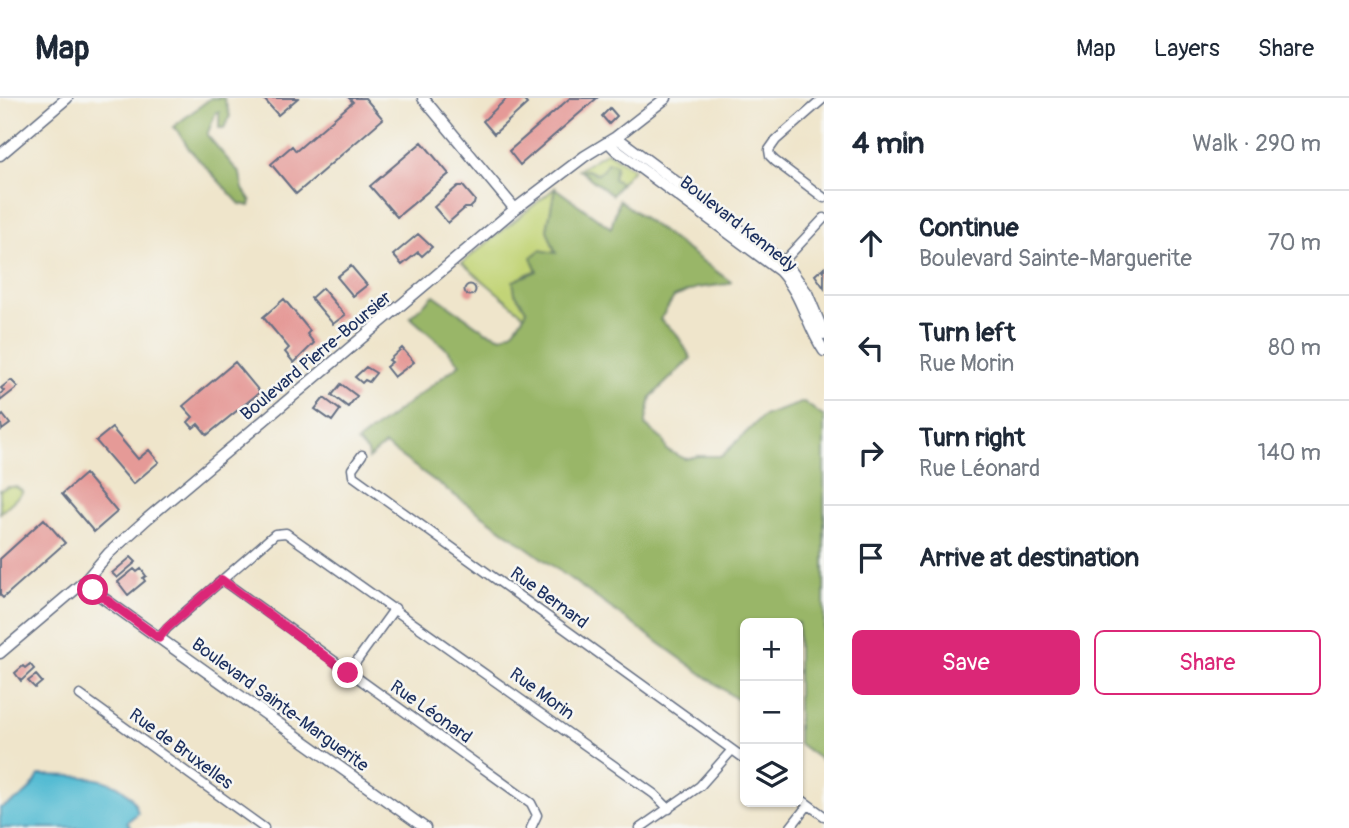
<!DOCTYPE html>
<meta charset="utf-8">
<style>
:root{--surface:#fff;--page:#f6f6f7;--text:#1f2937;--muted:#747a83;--line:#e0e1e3;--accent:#db2777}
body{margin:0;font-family:Pangolin,sans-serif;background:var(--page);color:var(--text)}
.controls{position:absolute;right:21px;bottom:21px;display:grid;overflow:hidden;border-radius:10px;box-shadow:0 2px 5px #0004}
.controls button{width:63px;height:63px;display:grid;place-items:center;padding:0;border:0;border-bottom:2px solid var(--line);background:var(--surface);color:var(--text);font:35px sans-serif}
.stop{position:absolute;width:21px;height:21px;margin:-16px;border:5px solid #db2777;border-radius:50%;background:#fff}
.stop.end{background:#db2777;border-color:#fff;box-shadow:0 2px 7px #0008}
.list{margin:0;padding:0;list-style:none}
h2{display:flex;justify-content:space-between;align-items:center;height:91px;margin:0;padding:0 28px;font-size:30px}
h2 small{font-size:23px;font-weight:400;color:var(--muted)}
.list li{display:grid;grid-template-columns:46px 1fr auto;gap:21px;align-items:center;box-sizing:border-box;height:105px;padding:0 28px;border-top:2px solid var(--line)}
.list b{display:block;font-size:26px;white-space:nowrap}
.list p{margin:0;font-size:23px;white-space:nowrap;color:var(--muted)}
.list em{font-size:23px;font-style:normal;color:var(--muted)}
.actions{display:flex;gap:14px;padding:21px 28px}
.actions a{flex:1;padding:16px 0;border:2px solid var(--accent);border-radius:10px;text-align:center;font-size:24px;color:var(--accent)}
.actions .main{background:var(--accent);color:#fff}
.icon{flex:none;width:38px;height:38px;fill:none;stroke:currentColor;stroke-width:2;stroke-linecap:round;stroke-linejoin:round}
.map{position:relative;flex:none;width:824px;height:730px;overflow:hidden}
header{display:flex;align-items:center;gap:42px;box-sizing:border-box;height:98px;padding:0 35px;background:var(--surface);border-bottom:2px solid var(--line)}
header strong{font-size:33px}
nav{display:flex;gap:38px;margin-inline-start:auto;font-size:24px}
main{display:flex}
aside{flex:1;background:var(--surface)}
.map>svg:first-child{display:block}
.green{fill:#c2d477;stroke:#6e826a;stroke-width:2}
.forest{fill:#99b668;stroke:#5a7263;stroke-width:2}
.water{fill:#55bcd3;stroke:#387698;stroke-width:2}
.building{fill:#e59a97}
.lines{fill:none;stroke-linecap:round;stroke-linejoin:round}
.minor-casing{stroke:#656f84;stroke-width:11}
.tertiary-casing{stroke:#656f84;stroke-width:13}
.minor{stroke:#fff;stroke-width:8}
.tertiary{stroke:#fff;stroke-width:10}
.route{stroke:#db2777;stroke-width:9}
.labels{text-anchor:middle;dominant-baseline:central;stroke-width:5;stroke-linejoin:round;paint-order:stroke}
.street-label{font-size:18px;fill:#1b2f5e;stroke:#f6f6f2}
</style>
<header>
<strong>Map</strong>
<nav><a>Map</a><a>Layers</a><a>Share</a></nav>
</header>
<main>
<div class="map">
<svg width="824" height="730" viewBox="0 0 824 730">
<rect width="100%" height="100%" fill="#f6f6f2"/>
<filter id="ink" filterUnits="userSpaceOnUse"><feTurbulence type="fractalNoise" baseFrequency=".0143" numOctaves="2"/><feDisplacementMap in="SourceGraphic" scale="14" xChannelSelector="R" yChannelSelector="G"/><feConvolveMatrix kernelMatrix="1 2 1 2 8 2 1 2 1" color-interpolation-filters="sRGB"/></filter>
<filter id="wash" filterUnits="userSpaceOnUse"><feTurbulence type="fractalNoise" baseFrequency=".00686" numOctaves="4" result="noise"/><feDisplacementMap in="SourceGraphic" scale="28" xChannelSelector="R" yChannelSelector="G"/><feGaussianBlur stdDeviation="1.57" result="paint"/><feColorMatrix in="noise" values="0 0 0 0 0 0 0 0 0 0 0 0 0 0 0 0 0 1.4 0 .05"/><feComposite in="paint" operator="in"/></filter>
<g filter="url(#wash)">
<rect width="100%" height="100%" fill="#efe5cb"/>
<path class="green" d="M607,54L633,71L621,85L616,84L602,73L596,76L587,72L581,73L578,72Z
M555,90L547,132L556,156L538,172L524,177L515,195L527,213L524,217L462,165Z
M8,389H16L23,394L0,415V392Z"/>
<path class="forest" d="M211,0H224L230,18L224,30H219V14H216L207,37L240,76L243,91L251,103L250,108L240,106L189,51L179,34L173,29Z
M607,65H612L616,68L613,81L621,85L612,97L581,73L587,72L597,76L602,73Z
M555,90L611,130L619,102L731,184L728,186L697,190L674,199L660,222L676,235L691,260L651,299L645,327L663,342L667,352L685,361L698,358H722L763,318L804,304L824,319V664L798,645V525H745V607L385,347L368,361V354L357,344L460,266L449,253L410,219L434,197L485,233L502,239L514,232L527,213L515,195L513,183L537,173L531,159L540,152L556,155L547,132Z"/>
<path class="water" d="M39,677C72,678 129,674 138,715L127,724L132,730H0V710C18,702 31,695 39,677Z"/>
<g id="blocks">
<path class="building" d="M263,0H298L278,17Z
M349,0H365L383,21L296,96L271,66L292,48L296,53L303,47L353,4Z
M507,0H522L527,6L494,36L483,23Z
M570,0H597L520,67L509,53Z
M610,10L617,18L609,26L602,18Z
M422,44L449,76L397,119L370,88Z
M458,88H463L475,102L474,106L470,110H465L448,125L434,109Z
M418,136L432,149L422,158L418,154L402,167L393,157Z
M351,168L367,187L353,198L337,179Z
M824,169V190L815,177Z
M464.5 192a5.5 5.5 0 1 1 11 0a5.5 5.5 0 1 1-11 0Z
M322,190L345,217L333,226L311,200Z
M284,201L310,233L307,236L314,245L294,265L285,254L289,250L263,219Z
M402,250L414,264L394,279L386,269L392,264L389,262Z
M235,264L260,294L207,337L198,326L193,330L188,324L193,319L183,308Z
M366,269L376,275L369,284L365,282L362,285L355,279Z
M11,282L18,289L0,303V296L4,293L1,290Z
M341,286L357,298L348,309L332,297Z
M324,300L340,312L332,323L315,311Z
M3,317L10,326L2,332L0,320Z
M112,330L138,361L149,352L159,364L133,386L96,343Z
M85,376L117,414L94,434L62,396Z
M44,421L65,445L3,500L0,497V461Z
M131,459L136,464L117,480L112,475Z
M134,471L137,474L141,471L146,478L143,480L145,483L128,497L118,484Z
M30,566L34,571L21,583L15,575L23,568L25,570Z
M36,577L42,584L35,590L28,583Z"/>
</g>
</g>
<g filter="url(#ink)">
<use href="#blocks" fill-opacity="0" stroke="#656f84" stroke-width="2"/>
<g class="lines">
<defs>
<path id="minor" d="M824,0L776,42L769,52L770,58L775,63L824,100
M781,166L824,120
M362,357L352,371L353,378L745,661
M222,482L531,705L537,717L531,730
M159,540L167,530L275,436L286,435L654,696L669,711
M348,575L395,510
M80,597L264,730
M798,699L824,718
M640,730L700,688L732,652
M790,730L808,707"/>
<path id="tertiary" d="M423,0L515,111
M616,39L786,166L807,195L824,236
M608,44L616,52L780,173C803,198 806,226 824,253
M0,57L67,0
M85,483L99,497L425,730
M0,555L85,483L109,455L148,420L515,111L585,58L616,39L666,0"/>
</defs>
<use href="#minor" class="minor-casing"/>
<use href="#tertiary" class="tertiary-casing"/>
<use href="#minor" class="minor"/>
<use href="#tertiary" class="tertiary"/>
</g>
</g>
<g class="lines" filter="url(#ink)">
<path class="route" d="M93,492L159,540L167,530L222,482L348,575"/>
</g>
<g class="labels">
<g class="street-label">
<text transform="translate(738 126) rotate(38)">Boulevard Kennedy</text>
<text transform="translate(316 258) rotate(-40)">Boulevard Pierre-Boursier</text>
<text transform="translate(549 500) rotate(36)">Rue Bernard</text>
<text transform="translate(542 596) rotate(36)">Rue Morin</text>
<text transform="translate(280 607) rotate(36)">Boulevard Sainte-Marguerite</text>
<text transform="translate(431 614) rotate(35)">Rue Léonard</text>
<text transform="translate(181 651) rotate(36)">Rue de Bruxelles</text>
</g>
</g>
</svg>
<div class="controls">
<button>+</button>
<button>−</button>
<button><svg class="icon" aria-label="layers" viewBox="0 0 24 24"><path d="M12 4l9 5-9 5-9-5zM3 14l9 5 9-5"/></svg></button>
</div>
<div class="stop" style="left:93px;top:492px"></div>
<div class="stop end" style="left:348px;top:575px"></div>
</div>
<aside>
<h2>4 min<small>Walk · 290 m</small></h2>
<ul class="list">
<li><svg class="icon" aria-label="ahead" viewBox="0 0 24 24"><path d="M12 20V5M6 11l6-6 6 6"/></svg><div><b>Continue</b><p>Boulevard Sainte-Marguerite</p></div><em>70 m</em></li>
<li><svg class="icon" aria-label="left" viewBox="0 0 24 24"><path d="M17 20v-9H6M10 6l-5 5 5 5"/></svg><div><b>Turn left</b><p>Rue Morin</p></div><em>80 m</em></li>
<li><svg class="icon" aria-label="right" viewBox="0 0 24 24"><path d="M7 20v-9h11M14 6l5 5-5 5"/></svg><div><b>Turn right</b><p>Rue Léonard</p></div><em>140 m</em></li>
<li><svg class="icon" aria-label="arrive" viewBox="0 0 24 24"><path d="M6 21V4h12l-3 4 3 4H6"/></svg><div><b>Arrive at destination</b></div></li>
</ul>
<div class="actions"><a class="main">Save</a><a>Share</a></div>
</aside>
</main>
